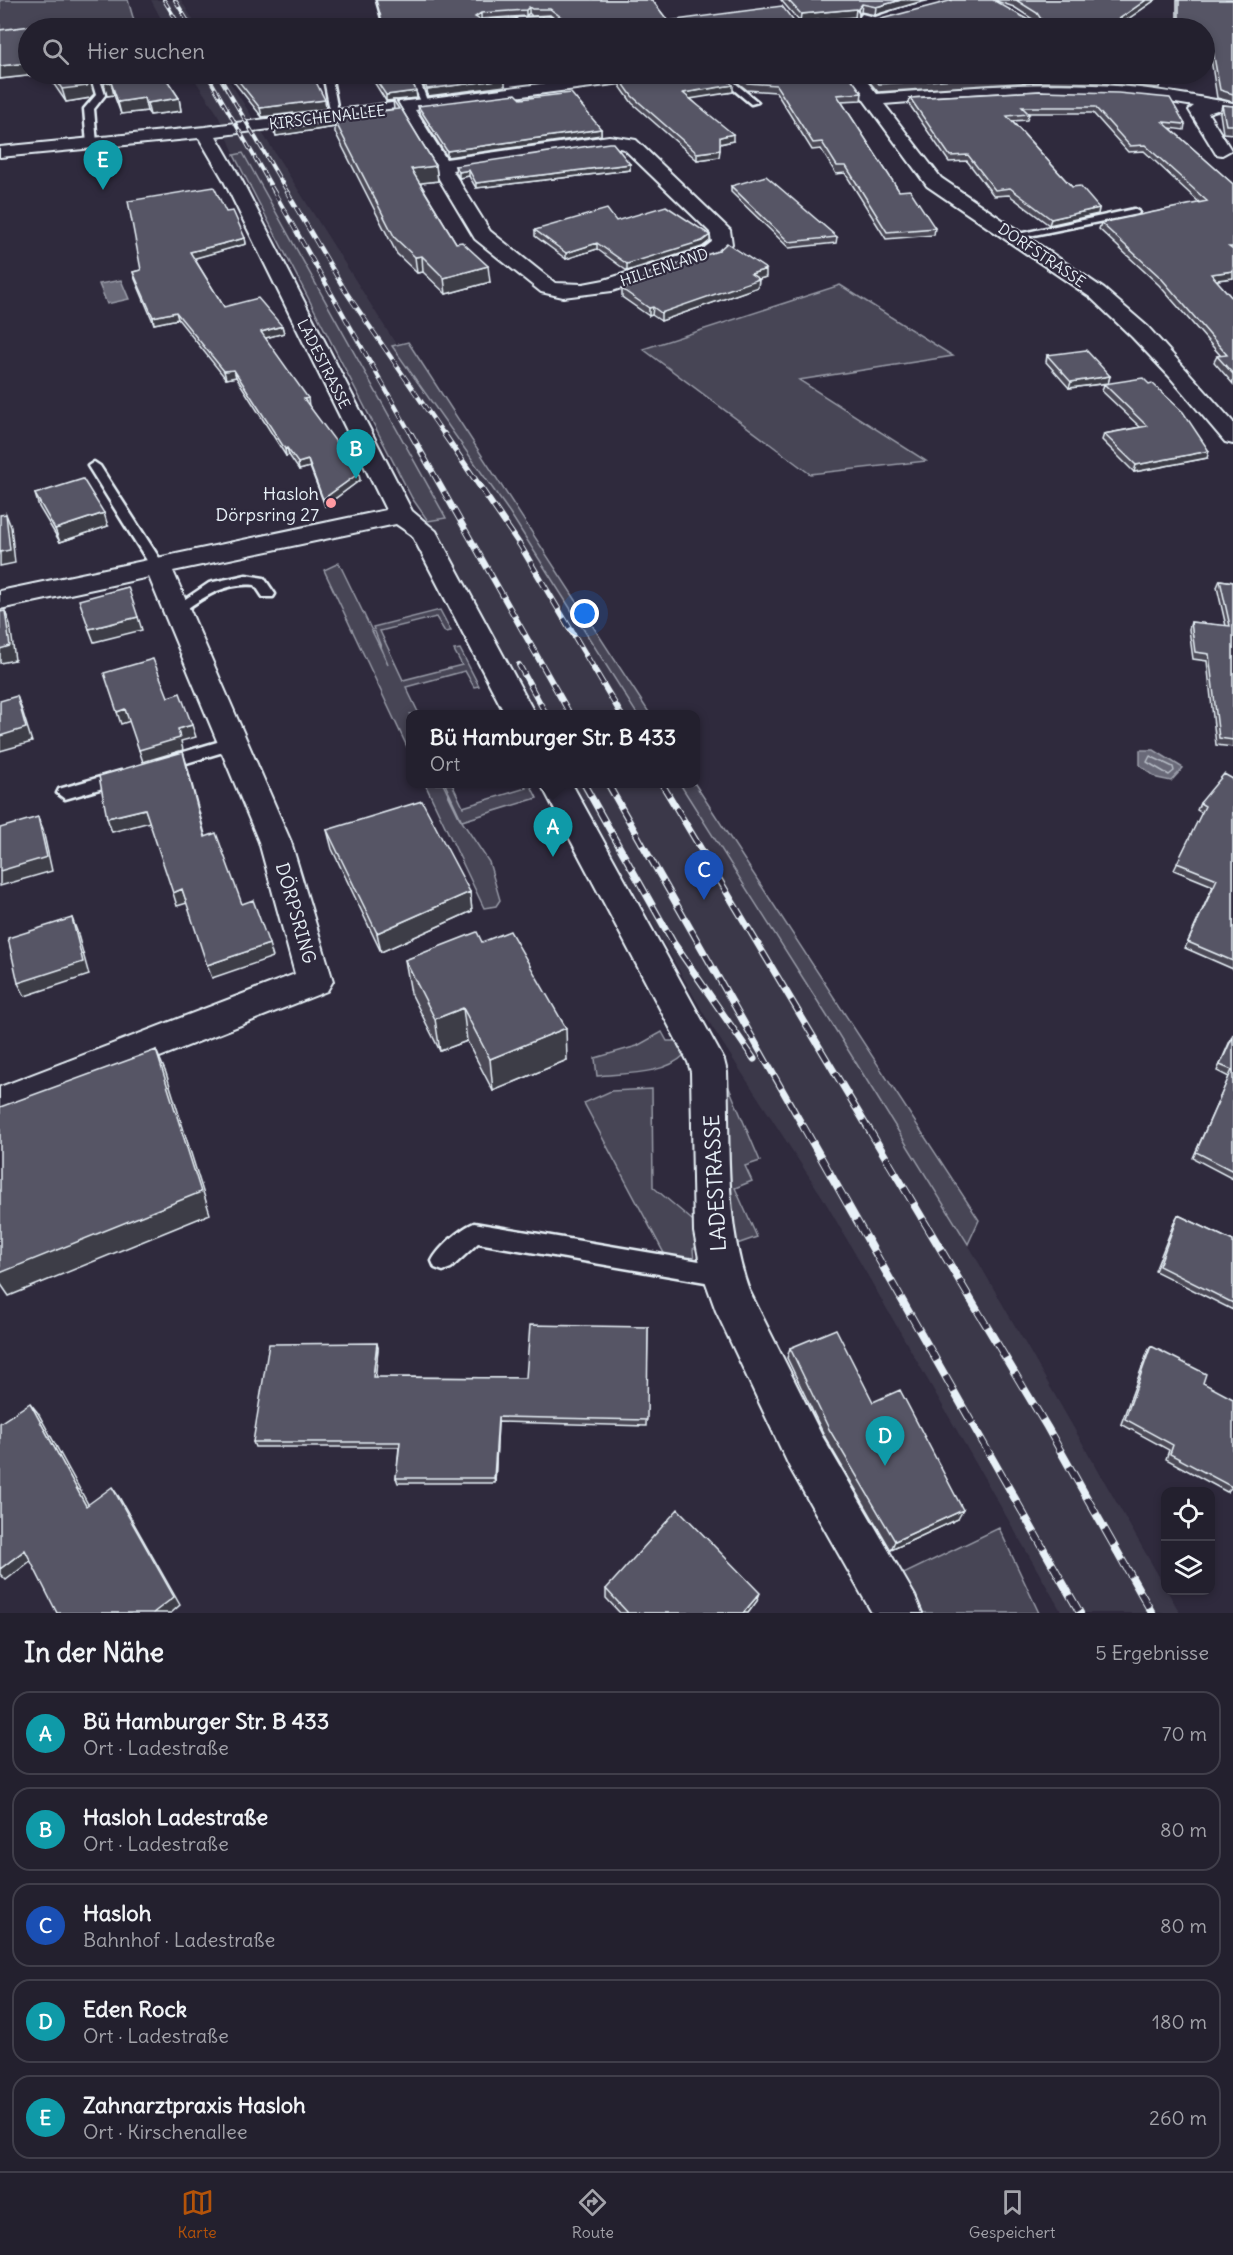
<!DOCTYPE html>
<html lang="de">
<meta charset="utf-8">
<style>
:root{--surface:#23202e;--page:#2b2836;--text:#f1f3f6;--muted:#a3a3aa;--line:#403e4a;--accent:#b45309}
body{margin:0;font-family:Delius,sans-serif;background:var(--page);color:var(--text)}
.controls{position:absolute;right:18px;bottom:18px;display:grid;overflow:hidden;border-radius:12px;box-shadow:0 3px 9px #0003}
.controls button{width:54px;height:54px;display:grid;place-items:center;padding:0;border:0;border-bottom:2px solid var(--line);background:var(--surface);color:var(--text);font:30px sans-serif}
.you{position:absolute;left:585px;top:614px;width:21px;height:21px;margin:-15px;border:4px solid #fff;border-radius:50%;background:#1a73e8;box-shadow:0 0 0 9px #1a73e833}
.badge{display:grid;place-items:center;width:39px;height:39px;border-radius:50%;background:var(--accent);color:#fff;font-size:20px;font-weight:700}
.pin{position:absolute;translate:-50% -50px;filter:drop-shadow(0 2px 3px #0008)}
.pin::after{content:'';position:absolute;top:32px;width:21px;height:18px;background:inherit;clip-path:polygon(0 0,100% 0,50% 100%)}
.popup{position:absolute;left:406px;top:710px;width:294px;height:78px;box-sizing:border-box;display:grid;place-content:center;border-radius:12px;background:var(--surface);filter:drop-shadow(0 2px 4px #0005);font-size:20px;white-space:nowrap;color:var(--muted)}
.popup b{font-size:22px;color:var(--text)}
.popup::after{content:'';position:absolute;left:50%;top:100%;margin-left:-12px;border:12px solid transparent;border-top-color:var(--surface)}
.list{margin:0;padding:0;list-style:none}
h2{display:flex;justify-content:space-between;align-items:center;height:78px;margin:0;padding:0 24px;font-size:26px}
h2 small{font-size:20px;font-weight:400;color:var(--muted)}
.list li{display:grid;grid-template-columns:39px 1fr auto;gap:18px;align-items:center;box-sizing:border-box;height:84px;margin:0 12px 12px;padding:0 12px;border:2px solid var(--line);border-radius:18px}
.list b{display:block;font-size:22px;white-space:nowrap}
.list p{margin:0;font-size:20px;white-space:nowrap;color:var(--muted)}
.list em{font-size:20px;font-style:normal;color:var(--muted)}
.icon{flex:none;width:33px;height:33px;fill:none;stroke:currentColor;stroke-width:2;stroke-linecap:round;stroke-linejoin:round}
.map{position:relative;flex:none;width:1233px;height:1613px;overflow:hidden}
.search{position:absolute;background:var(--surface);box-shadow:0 3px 9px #0003;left:18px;right:18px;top:18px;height:66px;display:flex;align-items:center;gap:15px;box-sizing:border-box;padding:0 21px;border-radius:33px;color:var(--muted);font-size:22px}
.sheet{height:558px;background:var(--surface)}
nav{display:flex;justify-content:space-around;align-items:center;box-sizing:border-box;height:84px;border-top:2px solid var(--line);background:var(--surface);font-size:16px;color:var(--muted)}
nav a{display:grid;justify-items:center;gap:3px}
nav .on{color:var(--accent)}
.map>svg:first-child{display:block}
.built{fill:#3b3749}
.green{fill:#464455;stroke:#979aa6;stroke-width:1.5}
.water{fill:#696978;stroke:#9c9fab;stroke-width:1.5}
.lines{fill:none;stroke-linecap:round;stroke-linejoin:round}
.shore{stroke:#b5bbc5;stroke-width:1.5}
.service-casing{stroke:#e8f1f8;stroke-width:5}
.minor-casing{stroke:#e8f1f8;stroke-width:4}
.service{fill:#2f2a3d;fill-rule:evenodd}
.minor{fill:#2f2a3d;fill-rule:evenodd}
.rail-far4-casing{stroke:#e8f1f8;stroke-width:4}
.rail-far3-casing{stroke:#e8f1f8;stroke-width:4.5}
.rail-far2-casing{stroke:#e8f1f8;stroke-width:6}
.rail-far1-casing{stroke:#e8f1f8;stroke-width:7}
.rail-casing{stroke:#e8f1f8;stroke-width:8}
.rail-far4{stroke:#2f2a3d;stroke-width:2;stroke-dasharray:8;stroke-linecap:butt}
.rail-far3{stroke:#2f2a3d;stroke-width:3;stroke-dasharray:9;stroke-linecap:butt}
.rail-far2{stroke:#2f2a3d;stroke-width:4;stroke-dasharray:11;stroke-linecap:butt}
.rail-far1{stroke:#2f2a3d;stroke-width:4.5;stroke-dasharray:14;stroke-linecap:butt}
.rail{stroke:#2f2a3d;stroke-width:6;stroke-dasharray:18;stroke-linecap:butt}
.wall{fill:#4b4957;stroke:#e8f1f8;stroke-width:1.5}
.shaded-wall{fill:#3d3c47;stroke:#e8f1f8;stroke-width:1.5}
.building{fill:#575565;stroke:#e8f1f8;stroke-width:1.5}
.poi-dot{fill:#ff9aa2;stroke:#2f2a3d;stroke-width:2}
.labels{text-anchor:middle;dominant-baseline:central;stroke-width:4.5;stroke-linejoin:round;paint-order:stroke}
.far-street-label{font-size:15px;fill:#e8f1f8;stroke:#2f2a3d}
.poi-label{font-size:18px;fill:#e8f1f8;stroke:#2f2a3d;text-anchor:end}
.street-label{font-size:18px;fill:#e8f1f8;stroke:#2f2a3d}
.near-street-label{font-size:21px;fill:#e8f1f8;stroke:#2f2a3d}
</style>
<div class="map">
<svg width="1233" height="1613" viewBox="0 0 1233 1613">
<rect width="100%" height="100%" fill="#2f2a3d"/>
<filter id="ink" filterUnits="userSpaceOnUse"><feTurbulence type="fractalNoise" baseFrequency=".0167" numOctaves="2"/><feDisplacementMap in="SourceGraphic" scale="12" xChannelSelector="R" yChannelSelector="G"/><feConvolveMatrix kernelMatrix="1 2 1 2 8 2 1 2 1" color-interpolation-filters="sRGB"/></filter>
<g filter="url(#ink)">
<path class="built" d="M151,0H181L198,28H166Z
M191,74H225L411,368L510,513L637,714H536L454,565L414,498L234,153L217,113Z
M573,784H680L827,1016L968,1244L1180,1613H1062L823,1198L705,1016Z"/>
<path class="green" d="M0,0H128L136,28H28V74H45L0,79Z
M243,153L446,518L428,521L412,498L234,155Z
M840,285L953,356L799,380L926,461L810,474L643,349Z
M408,342L650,714H637L510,513L392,346Z
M339,563L388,664L373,627L440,610L451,631L445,632L436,617L380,631L403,680L462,665L454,650L460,649L479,686L474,687L465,671L406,687L419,714H410V753L324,570Z
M425,784H443L459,817L489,862L500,900L496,906L484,908Z
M445,784H452L463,807L526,788L524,784H530L537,798L462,821Z
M680,784H695L979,1220L968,1244L827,1016Z
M662,1032L667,1041H678L684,1055C665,1075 623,1073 597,1076L595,1058L637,1046Z
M727,1083L760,1161L745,1166L752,1181L735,1188L757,1237L734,1245L728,1233Z
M652,1089L653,1187L698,1225V1245L693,1249L694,1261L666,1257L584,1103L611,1091Z
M999,1528L1039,1613H912L889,1581Z"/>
<path class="water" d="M121,280L129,299L107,304L99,284Z
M1140,750H1154L1183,768L1171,781L1157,778L1140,765Z"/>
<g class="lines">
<path class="shore" d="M1150,756L1173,767L1174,771L1169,775L1147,762Z"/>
<defs>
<path id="service" d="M862,14L881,19L882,21L878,23L859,18Z
M549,17L564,28H556L547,21L495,23L491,21L495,19Z
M90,74H98L105,95L94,109L97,144L92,147L87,144L84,109L96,95Z
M323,74H331L339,117L331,115Z
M409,74H417L429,106L422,104Z
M715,74H724L758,102L751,104Z
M1134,209L1139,212L1138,214L1014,239L1009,236Z
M94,462L100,466L165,567L163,570H153L151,567L88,466Z
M246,575L264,578L275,594L273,597H263L255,585C225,582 204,597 181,613L176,615L169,610L209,583Z
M234,737L242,743L240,747L163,770L155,764L157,760Z
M121,771L129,777L127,781L65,799L57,793L59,789Z
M474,1223L723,1265L731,1268L734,1275L731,1282L723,1285L478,1243L451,1268L443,1271L435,1268L432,1261C439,1247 460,1229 474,1223Z"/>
<path id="minor" d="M934,0H963L960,3L913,14L872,28H851L853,25L904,7Z
M618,74H661L653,79L415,110L446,159L609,136L630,139L636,140L730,230L732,244L717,257L612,291L563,297L541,292L475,239L399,112L216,136L241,179L412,511L436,531L535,714H505L412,535L396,524L173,571L291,842L333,981L327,991L0,1120V1087L295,974L259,842L149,577L0,609V591L386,510L223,179L199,138L0,157V147L205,127ZM609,146L624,149L710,232L712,242L703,249L604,280L583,284L555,283L490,231L452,170Z
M845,74H861L877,94C961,88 1045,80 1129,87C1164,90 1198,97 1233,103V113L1217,110L1208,113L1231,150L1222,155L1216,154L1189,110L1194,106C1092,87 987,96 884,104L941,178L1104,289L1148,327L1233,422V444L1225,442L1169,376L1132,337L1090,297L927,186Z
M541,784H572L724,1060L727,1072C730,1143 724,1222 749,1290L822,1436L915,1596L922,1613H872L790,1468L716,1311L701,1269L694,1232L691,1072L688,1062Z"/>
</defs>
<use href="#service" class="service-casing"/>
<use href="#minor" class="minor-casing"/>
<use href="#service" class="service"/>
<use href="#minor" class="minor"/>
<defs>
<path id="rail-far4" d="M164,0L181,28
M175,0L192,28
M207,74L275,193
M218,74L288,193"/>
<path id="rail-far3" d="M274,192L412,436
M287,192L346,292L445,436"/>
<path id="rail-far2" d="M411,434L570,714
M444,434L520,545L621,714
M519,665L546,714"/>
<path id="rail-far1" d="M584,784L673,942L754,1059
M608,784L804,1128
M662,784L868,1128"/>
<path id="rail" d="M803,1126L1080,1613
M867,1126L1047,1427L1152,1613"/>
</defs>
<use href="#rail-far4" class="rail-far4-casing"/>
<use href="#rail-far3" class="rail-far3-casing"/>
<use href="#rail-far2" class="rail-far2-casing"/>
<use href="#rail-far1" class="rail-far1-casing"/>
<use href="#rail" class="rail-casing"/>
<use href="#rail-far4" class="rail-far4"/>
<use href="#rail-far3" class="rail-far3"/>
<use href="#rail-far2" class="rail-far2"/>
<use href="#rail-far1" class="rail-far1"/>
<use href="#rail" class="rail"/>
</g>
<path class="wall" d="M375,0H652L668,21L799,28H547L542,24V18L556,24L561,23L550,15L532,16L529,13L526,16L481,19L480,20L482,21L516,19V26L513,28H383Z
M781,0H926L875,15L861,12L859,15L858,21L855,17L800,22Z
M993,0H1155L1115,28H865L866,23L1037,22L1014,7Z
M1177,0H1233V102L1217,98L1211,59L1204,58V28H1177Z
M47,74H88L94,94L90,98L66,102Z
M99,74H163L179,98L181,111L150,115L147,111L121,114L114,95L107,96Z
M230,74H312L326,109L262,117L234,82Z
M369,74H409L416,91L417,98L396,100L436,166L438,181L420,183L456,243L490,282L446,294L423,272L417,273L397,254L335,132V127L276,136L272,131L271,125L334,121L333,117L394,109L393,101H386Z
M419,74H500L505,86L428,96Z
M653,74L733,92L690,98L733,141L720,144L719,157L697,160L632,103L620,86V79Z
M727,74H848L862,93L861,100L841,101L899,191L935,228L934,235L886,239L845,173L836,174L821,149L812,150L776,92L747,90Z
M863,74H1157L1161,80L1159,88L1098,83L1034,82L878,92Z
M1041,91L1185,124L1184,130L1170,128L1233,184V278L1216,280L1233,299V384L1214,362L1217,356L1220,355L1159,285L1099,229L1101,223L1200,203L1144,151L1128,152L1093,113H1028L1029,114L1027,120L1012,121L1072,187L1099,208L1098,214L1049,225L1009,195L994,196L967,161L949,162L909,104L910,98Z
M521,99L601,129V135L447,157L419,112L418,106Z
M1222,105L1233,106V134L1223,133L1220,113Z
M630,164V170L476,188L469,176L459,178L456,172L455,166Z
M731,186L837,237L836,243L789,248L731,192Z
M226,212L245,238L246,244L194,258L224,307L282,326L284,333L265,338L309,406L360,480L325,506L310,467L299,470L289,455L286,456L236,377L226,379L178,319L154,324L135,279L133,272L141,270Z
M616,221L710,241L702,247L627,271L597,249L566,259L535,236V230Z
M644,275L766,277L759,279L758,287L661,321L652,315L649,316L622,297V289L644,282Z
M1047,355L1110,376L1108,383L1069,388L1046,362Z
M1104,384L1207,458L1134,472L1102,440L1104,434L1140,427L1102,391Z
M35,494L108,526L60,542L39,507Z
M1220,580L1233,582V747L1216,745L1207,661L1193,659L1189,629L1191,622L1226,626L1217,587Z
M1233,779V969L1185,948L1213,886L1174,870L1202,813L1197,810L1200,803Z
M327,830L470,892L472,911L381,952L332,849Z
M482,942L567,1060L493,1091L467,1041L440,1051L411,993L405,960Z
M1233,1034V1179L1193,1158L1229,1077L1217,1071Z
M1178,1215L1233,1241V1310L1155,1271L1175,1220Z
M648,1327L646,1426L498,1422L495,1483H398L396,1478L399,1447H255L253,1442L378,1348L375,1377L526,1378Z
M1151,1346L1203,1383L1232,1487L1227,1492L1166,1459L1169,1450L1121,1424L1148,1351Z
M790,1348L873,1402L958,1519L891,1550L826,1439L787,1358Z
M606,1589L757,1601L748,1613H620L606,1598Z"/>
<path class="shaded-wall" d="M901,0H926L875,15L876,7Z
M1146,0H1155L1115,28H1106Z
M862,4L861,12L859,15L858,9Z
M529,7V13L526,16V10Z
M856,9L855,17L800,22L801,14Z
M481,13V19L476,24L475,17Z
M516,19V26L513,28H506Z
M582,26V28H554Z
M28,63V74H45L0,79V80V66Z
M88,74L94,94L90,98L66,102L62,89Z
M505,79V86L428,96L427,89Z
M111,82L114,95L107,96L104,83Z
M733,85V92L683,100V93Z
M416,91L417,98L386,101V95Z
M144,98L147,111L121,114L118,102Z
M179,98L181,111L150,115L147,103Z
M325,100L326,109L262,117L260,108Z
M334,121L335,127L276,136L275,130Z
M601,129V135L447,157V151Z
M733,134V141L719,144L720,137Z
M720,150L719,157L697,160V153Z
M630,164V170L476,188V183Z
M436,166L438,181L413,184L411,169Z
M469,170V176L459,178V172Z
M1099,208L1098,214L1049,225L1051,219Z
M710,235V241L702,247L627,271V264Z
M245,238L246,244L192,259L190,252Z
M597,243V249L566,259V253Z
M422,256L423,272L417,273L415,257Z
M488,266L490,282L446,294L444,278Z
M766,269V277L759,279L758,287L661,321V313L751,274Z
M1233,271V278L1209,281L1211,274Z
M653,307L652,315L649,316V308Z
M176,312L178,319L154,324L153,317Z
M282,326L284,333L262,339L261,332Z
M234,370L236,377L226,379L224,371Z
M1110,376L1108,383L1069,388L1071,382Z
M308,398L309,406L305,407L304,399Z
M287,448L289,455L286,456L285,449Z
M1209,451L1207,458L1134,472L1136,465Z
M308,460L310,467L299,470L298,463Z
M359,473L360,480L325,506L323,499Z
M104,513L108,526L60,542L55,529Z
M6,514L11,527L15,563L0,566V552Z
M5,611L10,624L15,660L0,663V649Z
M138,617L142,630L94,642L89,629Z
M17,696L22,710L32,742L0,751V736Z
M125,709L130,721L121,724L117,712Z
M192,725L196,737L181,741L183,750L143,762L139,750L178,729Z
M183,752L187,765L209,850L205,837Z
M145,809L150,822L112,832L107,818Z
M38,817L43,830L52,871L0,886V871Z
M182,889L187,903L177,906L173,893Z
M470,892L472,911L381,952L377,933Z
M72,918L77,931L89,975L25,996L18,983Z
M269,944L273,957L212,978L207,965Z
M463,1008L467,1041L440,1051L435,1019Z
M566,1028L567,1060L493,1091L490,1059Z
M156,1050L166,1073L210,1214L9,1296L0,1283V1273Z
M377,1343L378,1348L375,1382L373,1377Z
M30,1403L38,1413L94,1515L86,1506Z
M498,1417V1422L495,1483L494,1478Z
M112,1487L119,1497L180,1605L171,1613H153Z
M963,1510L958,1519L891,1550L895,1541Z
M25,1550L33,1559L6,1580L0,1574V1569Z
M760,1593L757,1601L748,1613H743Z"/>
<path class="building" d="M376,0H652L668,21L782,6L799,28H583L582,26L554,28L542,18L556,24L566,23L565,20L550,9H532L529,7L526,10L481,13L475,17L482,21L516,19L506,28H384Z
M788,0H901L876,7L862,4L858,9L859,13L856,9L801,14Z
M953,0H993L1032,22H1043L1037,13L1016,0H1146L1106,28H870L866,23Z
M1179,0H1233V94L1220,90L1213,51L1204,50V28H1179Z
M69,21L71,28H28V63L0,66V30Z
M52,74H88L90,82L87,86L62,89Z
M100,74H163L179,98L147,103L144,98L118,102L111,82L104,83Z
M233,74H312L325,100L260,108Z
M372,74H409L416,91L386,95Z
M421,74H500L505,79L427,89Z
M653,74H719L733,85L683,93L733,134L720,137V150L697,153L632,96L620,79Z
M736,74H848L862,93L837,95L899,191L910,190L935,228L887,232L846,166H837L822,142L813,143L776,85L747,83Z
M871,74H1157L1161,80L1099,75L1036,74L879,84Z
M1041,91L1118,93L1170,98L1185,124L1163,122L1233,184V247H1229L1233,250V271L1211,274L1233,299V374L1217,356L1227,355L1161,278L1101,223L1207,201L1145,145L1130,146L1095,107H1022L1029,114L1007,116L1072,187L1080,186L1099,208L1051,219L1010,188L995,190L968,155L950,156L910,98Z
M571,93L601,129L447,151L418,106L516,94L521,99Z
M393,100H396L436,166L411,169L456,243L462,242L488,266L444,278L422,256L415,257L395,238L333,117L399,109Z
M1222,105L1233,106V125H1226Z
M332,117L334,121L275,130L271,125Z
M609,143H613L630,164L476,183L469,170L459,172L455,166Z
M766,176L837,237L789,242L731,186Z
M214,187L226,212L233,211L245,238L190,252L224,307L258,298L282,326L261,332L308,398L304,399L359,473L323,499L308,460L298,463L287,448L285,449L234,370L224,371L176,312L153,317L133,272L141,270L128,201Z
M666,206L710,235L702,241L627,264L597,243L566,253L535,230L607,209L616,221Z
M727,243L766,269L751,274L759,279L661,313L653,307L649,308L622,289L651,280L644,275L718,251Z
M1086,350L1110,376L1071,382L1047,355Z
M1143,378L1149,384L1152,383L1183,412L1209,451L1136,465L1104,434L1147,426L1104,384Z
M83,479L104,513L55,529L35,494Z
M6,514L10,550L0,552V515Z
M1220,580L1233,582V740L1219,738L1209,654L1195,652L1191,622L1230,626Z
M128,587L138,617L89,629L79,600Z
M5,611L10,646L0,649V612Z
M153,659L168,697L180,693L192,725L178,729L180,738L139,750L125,709L117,712L104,673Z
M17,696L26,728L0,736V701Z
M183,752L205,837L216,833L242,904L253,900L269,944L207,965L182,889L173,893L145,809L107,818L99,776Z
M1224,774L1233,779V961L1188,942L1217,879L1177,863L1205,806L1200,803Z
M422,801L470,892L377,933L327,830Z
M38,817L47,857L0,871V828Z
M72,918L83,962L18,983L8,938Z
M510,931L566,1028L490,1059L463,1008L435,1019L405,960L477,932L482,942Z
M1233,1036V1171L1196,1152L1232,1070L1220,1065Z
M156,1050L201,1192L0,1273V1107Z
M1178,1215L1233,1241V1303L1159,1266Z
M530,1325L648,1327L647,1420L498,1417L494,1478H396L400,1442H253L269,1344L377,1343L373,1377L526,1378Z
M836,1329L873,1402L900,1390L963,1510L895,1541L829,1429L790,1348Z
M1151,1346L1206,1374L1203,1383L1233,1399V1484L1232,1487L1170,1454L1173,1445L1125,1419Z
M30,1403L86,1506L112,1487L174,1597L153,1613H57L25,1550L0,1569V1423Z
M678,1509L760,1593L743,1613H628L606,1589Z"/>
</g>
<circle class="poi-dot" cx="331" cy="503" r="6"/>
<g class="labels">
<g class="far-street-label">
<text transform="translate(327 117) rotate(-7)">KIRSCHENALLEE</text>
<text transform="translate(1042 255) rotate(34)">DORFSTRASSE</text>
<text transform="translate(664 267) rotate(-18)">HILLENLAND</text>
<text transform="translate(324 364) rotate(63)">LADESTRASSE</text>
</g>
<g class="poi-label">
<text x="319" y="493">Hasloh<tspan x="319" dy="21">Dörpsring 27</tspan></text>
</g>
<g class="street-label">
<text transform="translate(296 913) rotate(74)">DÖRPSRING</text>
</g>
<g class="near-street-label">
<text transform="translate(715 1183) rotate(-93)">LADESTRASSE</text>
</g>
</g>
</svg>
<div class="controls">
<button><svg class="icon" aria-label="locate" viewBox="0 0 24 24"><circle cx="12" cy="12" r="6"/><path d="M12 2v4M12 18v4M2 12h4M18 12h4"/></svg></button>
<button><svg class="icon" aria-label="layers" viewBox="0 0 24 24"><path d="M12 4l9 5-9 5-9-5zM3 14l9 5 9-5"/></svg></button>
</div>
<div class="you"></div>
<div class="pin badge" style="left:553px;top:857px;background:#0f9aa8">A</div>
<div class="popup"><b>Bü Hamburger Str. B 433</b>Ort</div>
<div class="pin badge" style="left:356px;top:479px;background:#0f9aa8">B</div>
<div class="pin badge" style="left:704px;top:900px;background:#1a4fb4">C</div>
<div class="pin badge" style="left:885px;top:1466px;background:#0f9aa8">D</div>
<div class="pin badge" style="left:103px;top:190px;background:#0f9aa8">E</div>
<div class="search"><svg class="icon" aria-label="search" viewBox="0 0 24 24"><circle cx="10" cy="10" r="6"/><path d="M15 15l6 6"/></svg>Hier suchen</div>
</div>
<section class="sheet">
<h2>In der Nähe<small>5 Ergebnisse</small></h2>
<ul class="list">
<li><span class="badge" style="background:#0f9aa8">A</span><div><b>Bü Hamburger Str. B 433</b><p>Ort · Ladestraße</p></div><em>70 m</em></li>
<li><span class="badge" style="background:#0f9aa8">B</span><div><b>Hasloh Ladestraße</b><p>Ort · Ladestraße</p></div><em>80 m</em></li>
<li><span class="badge" style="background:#1a4fb4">C</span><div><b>Hasloh</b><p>Bahnhof · Ladestraße</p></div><em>80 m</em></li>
<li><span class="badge" style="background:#0f9aa8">D</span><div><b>Eden Rock</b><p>Ort · Ladestraße</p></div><em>180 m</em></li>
<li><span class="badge" style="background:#0f9aa8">E</span><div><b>Zahnarztpraxis Hasloh</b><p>Ort · Kirschenallee</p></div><em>260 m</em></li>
</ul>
</section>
<nav>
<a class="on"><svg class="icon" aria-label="map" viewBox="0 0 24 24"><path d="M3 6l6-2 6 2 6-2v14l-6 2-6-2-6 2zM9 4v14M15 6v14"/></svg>Karte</a>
<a><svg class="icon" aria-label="directions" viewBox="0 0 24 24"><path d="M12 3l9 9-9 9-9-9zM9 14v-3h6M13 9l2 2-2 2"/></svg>Route</a>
<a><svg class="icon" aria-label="saved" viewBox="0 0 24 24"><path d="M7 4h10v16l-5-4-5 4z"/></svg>Gespeichert</a>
</nav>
